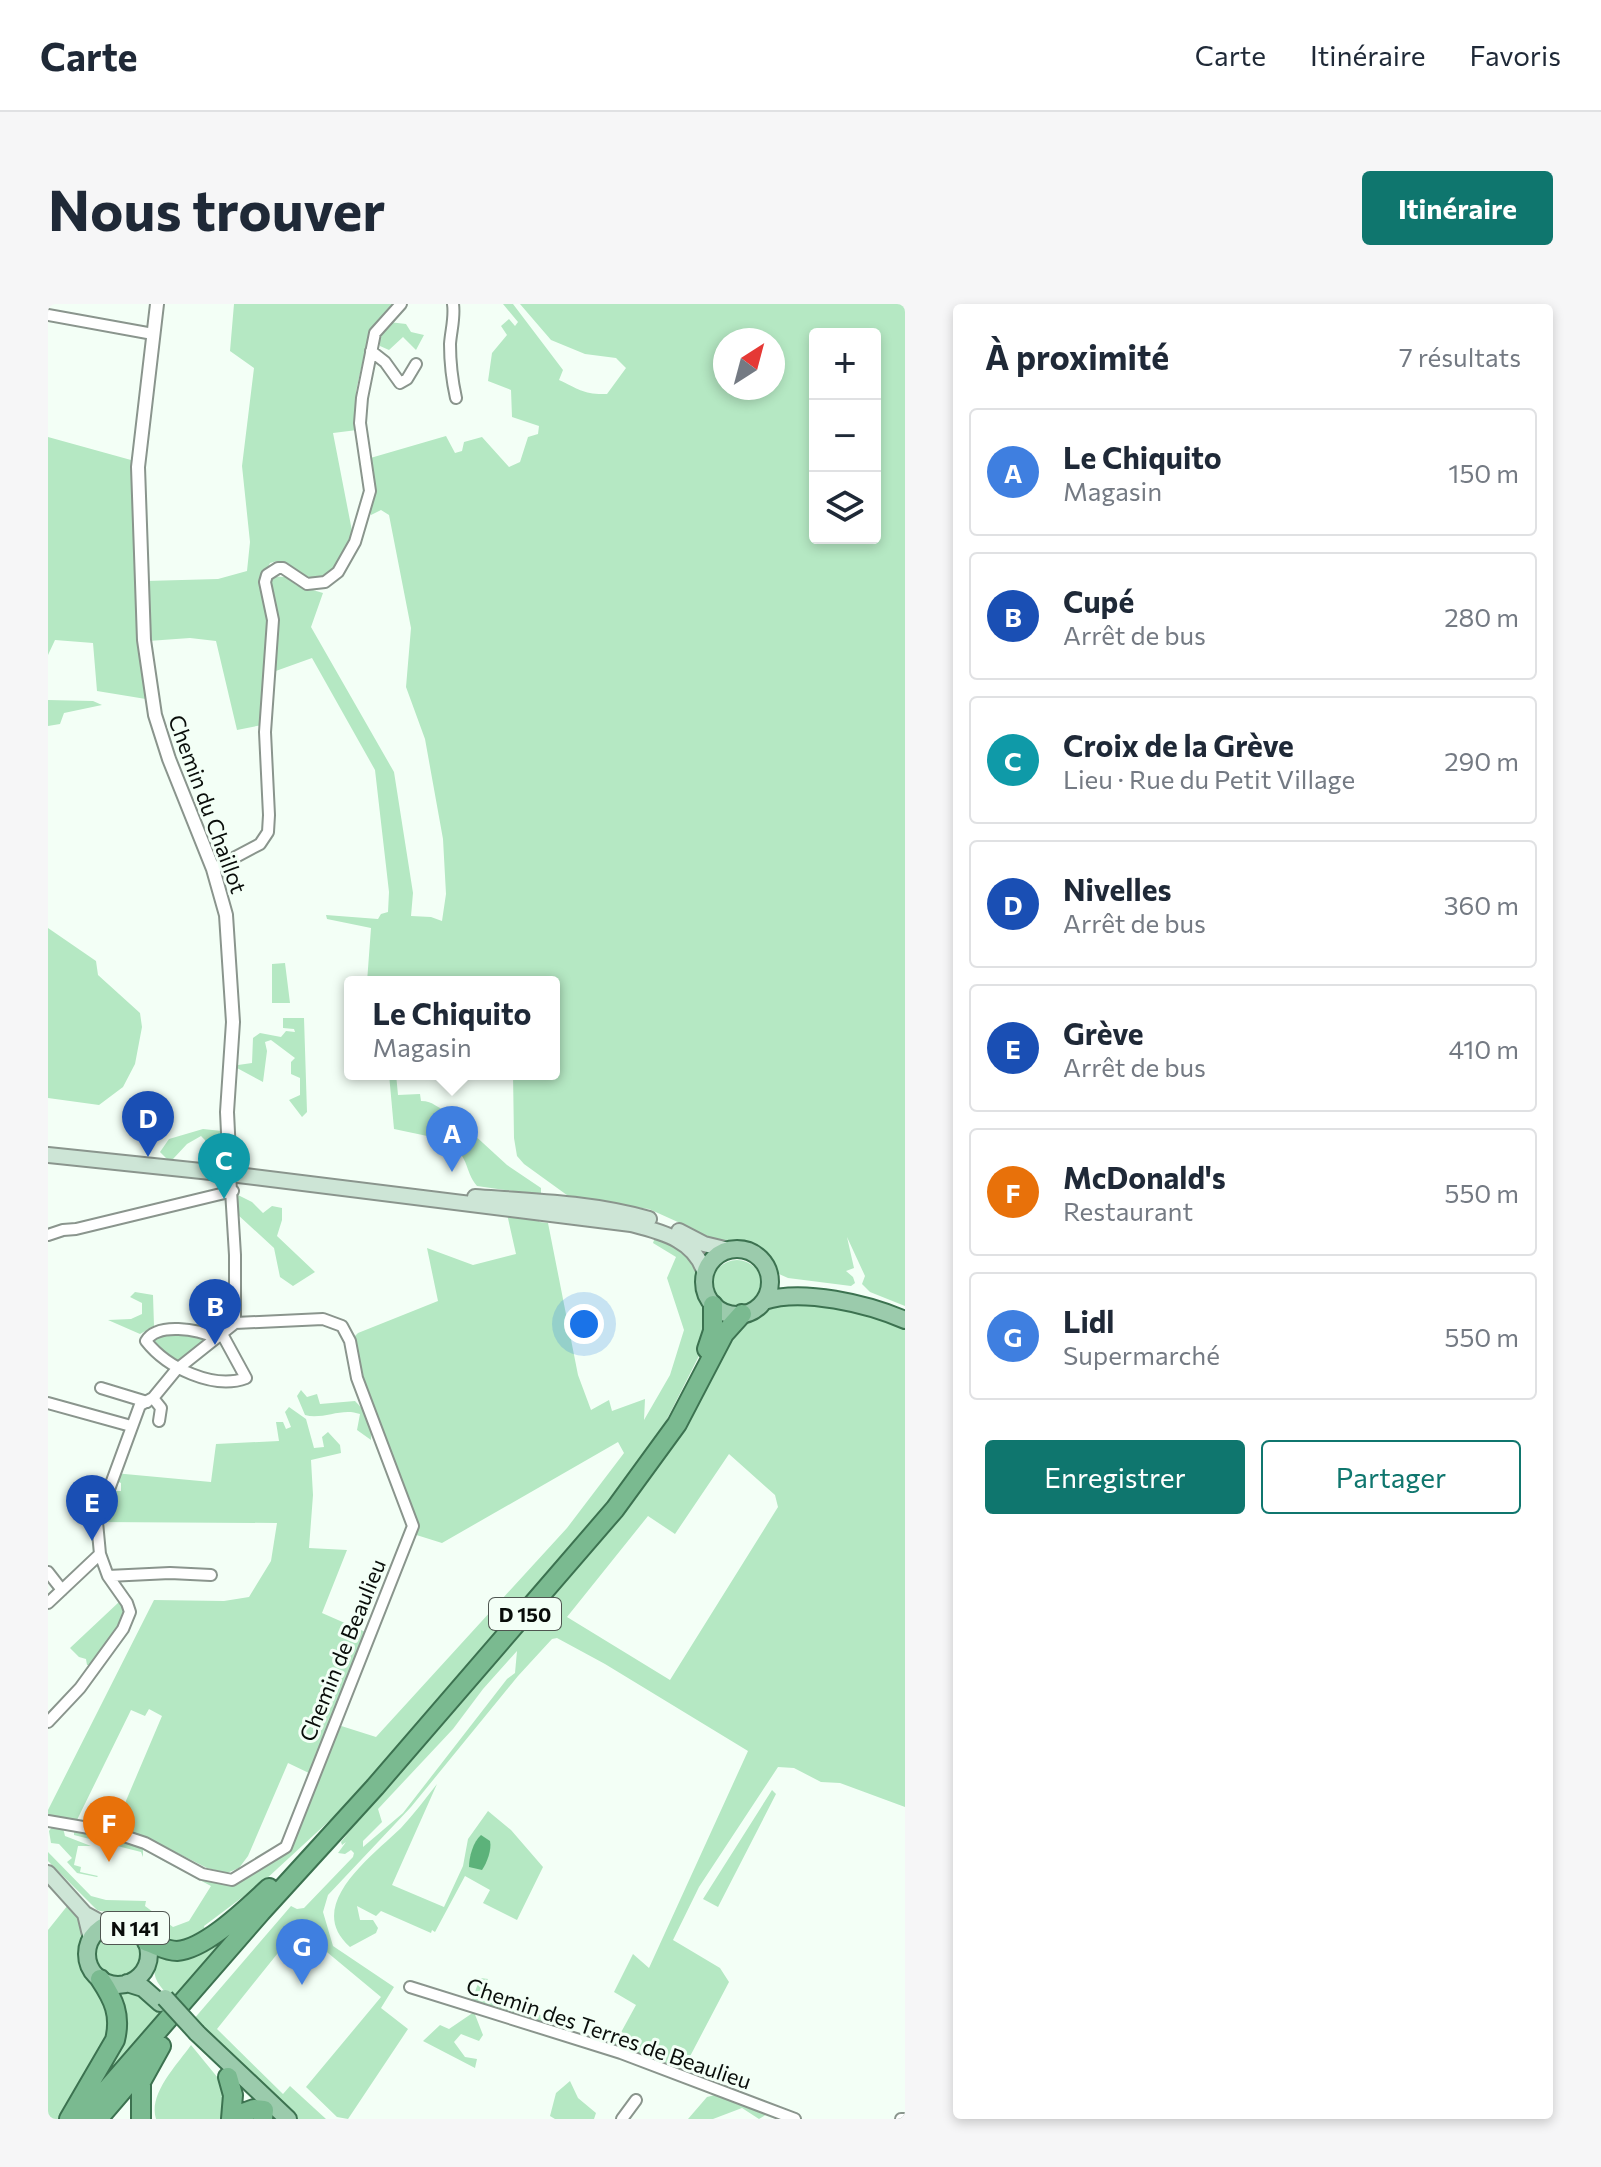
<!DOCTYPE html>
<html lang="fr">
<meta charset="utf-8">
<style>
:root{--surface:#fff;--page:#f6f6f7;--text:#1f2937;--muted:#747a83;--line:#e0e1e3;--accent:#0f766e}
body{margin:0;font-family:Commissioner,sans-serif;background:var(--page);color:var(--text)}
.controls{position:absolute;right:24px;top:24px;display:grid;overflow:hidden;border-radius:8px;box-shadow:0 4px 12px #0003}
.controls button{width:72px;height:72px;display:grid;place-items:center;padding:0;border:0;border-bottom:2px solid var(--line);background:var(--surface);color:var(--text);font:40px sans-serif}
.compass{position:absolute;left:665px;top:24px;width:72px;height:72px;border-radius:50%;background:var(--surface);box-shadow:0 4px 12px #0003;rotate:36deg}
.you{position:absolute;left:536px;top:1020px;width:28px;height:28px;margin:-20px;border:6px solid #fff;border-radius:50%;background:#1a73e8;box-shadow:0 0 0 12px #1a73e833}
.badge{display:grid;place-items:center;width:52px;height:52px;border-radius:50%;background:var(--accent);color:#fff;font-size:26px;font-weight:700}
.pin{position:absolute;translate:-50% -66px;filter:drop-shadow(0 2px 4px #0008)}
.pin::after{content:'';position:absolute;top:42px;width:28px;height:24px;background:inherit;clip-path:polygon(0 0,100% 0,50% 100%)}
.popup{position:absolute;left:296px;top:672px;width:216px;height:104px;box-sizing:border-box;display:grid;place-content:center;border-radius:8px;background:var(--surface);filter:drop-shadow(0 2px 6px #0005);font-size:26px;white-space:nowrap;color:var(--muted)}
.popup b{font-size:30px;color:var(--text)}
.popup::after{content:'';position:absolute;left:50%;top:100%;margin-left:-16px;border:16px solid transparent;border-top-color:var(--surface)}
.list{margin:0;padding:0;list-style:none}
h2{display:flex;justify-content:space-between;align-items:center;height:104px;margin:0;padding:0 32px;font-size:34px}
h2 small{font-size:26px;font-weight:400;color:var(--muted)}
.list li{display:grid;grid-template-columns:52px 1fr auto;gap:24px;align-items:center;box-sizing:border-box;height:128px;margin:0 16px 16px;padding:0 16px;border:2px solid var(--line);border-radius:8px}
.list b{display:block;font-size:30px;white-space:nowrap}
.list p{margin:0;font-size:26px;white-space:nowrap;color:var(--muted)}
.list em{font-size:26px;font-style:normal;color:var(--muted)}
.actions{display:flex;gap:16px;padding:24px 32px}
.actions a{flex:1;padding:18px 0;border:2px solid var(--accent);border-radius:8px;text-align:center;font-size:28px;color:var(--accent)}
.actions .main{background:var(--accent);color:#fff}
.icon{flex:none;width:44px;height:44px;fill:none;stroke:currentColor;stroke-width:2;stroke-linecap:round;stroke-linejoin:round}
.map{position:relative;flex:none;width:857px;height:1815px;overflow:hidden;border-radius:8px}
header{display:flex;align-items:center;gap:48px;box-sizing:border-box;height:112px;padding:0 40px;background:var(--surface);border-bottom:2px solid var(--line)}
header strong{font-size:38px}
nav{display:flex;gap:44px;margin-inline-start:auto;font-size:28px}
.intro{display:flex;align-items:center;justify-content:space-between;box-sizing:border-box;height:192px;padding:0 48px}
h1{margin:0;font-size:56px}
.button{padding:20px 36px;border-radius:8px;background:var(--accent);color:#fff;font-size:28px;font-weight:700}
main{display:flex;gap:48px;padding:0 48px}
aside{flex:1;background:var(--surface);border-radius:8px;box-shadow:0 4px 12px #0003}
.map>svg:first-child{display:block}
.green{fill:#b5e8c3;fill-rule:evenodd}
.water{fill:#5cb27a}
.lines{fill:none;stroke-linecap:round;stroke-linejoin:round}
.minor-casing{stroke:#8a958d;stroke-width:14}
.tertiary-casing{stroke:#8a958d;stroke-width:16}
.secondary-casing{stroke:#8a958d;stroke-width:18}
.primary-casing{stroke:#3c7250;stroke-width:20}
.trunk-casing{stroke:#3c7250;stroke-width:22}
.minor{stroke:#fff;stroke-width:10}
.tertiary{stroke:#fff;stroke-width:12}
.secondary{stroke:#cde5d6;stroke-width:14}
.primary{stroke:#9bcbac;stroke-width:16}
.trunk{stroke:#7aba90;stroke-width:18}
.primary-bridge-casing{stroke:#3c7250;stroke-width:20;stroke-linecap:butt}
.primary-bridge{stroke:#9bcbac;stroke-width:16}
.labels{text-anchor:middle;dominant-baseline:central;stroke-width:6;stroke-linejoin:round;paint-order:stroke}
.shield{fill:#f3fff6;stroke:#4f5651;stroke-width:2}
.shield-label{font-size:20px;font-weight:bold;fill:#090d0a}
.street-label{font-size:22px;fill:#090d0a;stroke:#f3fff6}
</style>
<header>
<strong>Carte</strong>
<nav><a>Carte</a><a>Itinéraire</a><a>Favoris</a></nav>
</header>
<div class="intro"><h1>Nous trouver</h1><a class="button">Itinéraire</a></div>
<main>
<div class="map">
<svg width="857" height="1815" viewBox="0 0 857 1815">
<rect width="100%" height="100%" fill="#f3fff6"/>
<path class="green" d="M186,0H348C320,34 317,45 308,88L311,92L309,126L285,129L305,232L284,269L275,275L262,277L229,257L222,259L216,272L238,273L248,281L275,289L263,323L346,468L365,589L363,612L383,613L394,617L398,590L395,535L377,435L358,383L363,324L341,211L333,206L323,211L320,201L319,155L398,132L407,149L414,147L416,138L434,133L461,163L472,158L480,133L490,130L491,122L464,113L463,86L440,77L444,49L459,31L453,22L461,15L467,22L470,18L455,0H465L515,66L511,76C531,85 536,91 559,90L578,64L568,54L537,50L503,36L472,0H857V1002L822,988L814,980L817,972L799,933L806,964L798,967L805,973L807,979L803,982L740,974L731,970L711,947L699,941L674,940L650,931L632,919L601,905L523,894L476,860L469,852L466,834L465,770H506V678H319L323,624L279,615L278,611L330,615L333,610L340,608L341,588L327,466L264,354L225,368L214,421L189,426L168,337L142,334L100,337L98,277L170,275L199,267L202,238L194,162L206,64L182,47ZM767,30H827V234H767ZM677,36H725V84H677Z
M341,18L358,20L363,28L376,31L368,46L355,33L341,46L332,42L329,31Z
M0,133L83,156L90,163L104,396L49,387L45,339L7,336L0,351Z
M0,396L45,397L54,401L16,409L12,420L0,422Z
M0,624L48,657L50,671L92,709L94,723L87,760L75,783L51,801L0,794Z
M237,659L242,699H224V660Z
M235,714H256L259,808L254,813L241,796L252,791V774L243,770V758L247,754L223,736L217,738L219,747L215,778L189,764L190,761L204,759L205,734L212,729L233,733L238,727L247,728L246,725L235,724Z
M341,770H348L350,791L372,790L373,797C386,797 389,805 399,806L459,861L493,884V891L429,882C416,866 422,854 403,842V837L346,825Z
M155,825L174,827L175,832L167,840L171,857L163,859L158,849V837L153,832L139,840L125,855H119L112,848L121,835Z
M190,891L204,898L215,909L224,902L234,904V916L229,932L267,968L245,982L232,973L226,944L189,910Z
M459,910L484,911L492,918L500,919L530,1071L543,1106L561,1096L564,1107L597,1095L596,1116L622,1071L636,1026L619,974L628,953L605,939L607,933L641,946L651,970L652,992L660,1006L656,1042L613,1127L556,1207L305,1495L216,1577L156,1622L157,1626L143,1637L120,1639C110,1631 104,1618 92,1612C78,1604 62,1611 49,1606L0,1557V1548L43,1592L58,1596L98,1597L97,1602L125,1623L141,1617L163,1582L110,1554L175,1580L186,1578L243,1541L263,1470L240,1459L200,1552L191,1564L179,1569L159,1564L96,1532L66,1525L114,1412L101,1405L97,1412L83,1406L28,1518L0,1512V1506L106,1296L176,1297L201,1293L223,1257L229,1219L49,1218L62,1187H73V1179L64,1175L66,1169L163,1178L168,1140L231,1137L228,1118H235L238,1125L243,1123L237,1108L241,1103L258,1115L266,1144L276,1143L274,1133L280,1128L292,1141L293,1149L263,1156L265,1191L261,1244L299,1246L274,1309L322,1330L287,1420L328,1433L519,1224L576,1149L570,1138L394,1239L362,1229L309,1074L302,1037L310,1029L390,997L379,944L425,961L468,950Z
M664 981a25 25 0 1 1 50 0a25 25 0 1 1-50 0Z
M87,988L105,991L106,1022L92,1030L60,1016L83,1015L94,1010V999L82,993Z
M746,997L817,1009L857,1022V1503L792,1479L773,1478L746,1464L730,1463L651,1583L625,1636L672,1664L681,1678L638,1760L630,1765L565,1743L588,1701L566,1688L585,1650L601,1664L700,1447L557,1360L509,1334L504,1335L470,1372L363,1503L280,1591L275,1608L285,1642L346,1683L333,1704L360,1725L300,1815L289,1813L258,1783L333,1693L250,1624L169,1725L235,1790L242,1782L278,1815H246L145,1716L243,1602L249,1605L256,1604L305,1553L306,1549L303,1546L297,1550L290,1549L298,1538L294,1541L293,1538L350,1466L514,1276L675,1042L699,1017L720,1002ZM681,1150L727,1191L730,1203L622,1376L519,1313L600,1212L627,1230ZM469,1347L467,1369L459,1375L355,1509L315,1543V1537L334,1518L330,1505L405,1425L435,1385Z
M111,1026L154,1028L155,1052L141,1064H131L102,1039Z
M253,1086L259,1093L269,1090L272,1100L307,1097C319,1109 324,1119 323,1136L309,1126L312,1110C294,1103 275,1116 257,1111L249,1092Z
M71,1298L76,1306V1315L43,1361H39L38,1355L31,1353L22,1344Z
M389,1480L344,1581L396,1603L415,1562L420,1535L440,1507L463,1526L495,1563L469,1616L435,1599L442,1586L417,1572L387,1628L384,1626L383,1629L333,1607L328,1612L309,1602L312,1616H325L330,1624L328,1629L302,1643C255,1602 324,1552 353,1524C366,1510 377,1495 389,1480Z
M724,1486L728,1490L670,1603L655,1595Z
M4,1523L15,1524L17,1532L43,1542H30L26,1561L33,1563L32,1568L50,1572L49,1573L29,1569L19,1558L24,1554L11,1540L3,1539L1,1527Z
M26,1526L63,1532L95,1544V1553L93,1548L26,1531Z
M20,1601L34,1619L31,1652L38,1669L55,1688L65,1721L16,1815H0V1626Z
M208,1602L128,1699C111,1681 102,1677 108,1650L129,1649Z
M45 1649a26 26 0 1 1 52 0a26 26 0 1 1-52 0Z
M432,1674L440,1675L432,1691L508,1716L504,1723L424,1696Z
M68,1685C91,1685 101,1697 116,1714L29,1815L52,1773Z
M426,1708L435,1731L431,1737L413,1730L406,1738L417,1753L429,1755L427,1764L375,1737L392,1721L401,1725Z
M143,1741L179,1785L177,1815H108C100,1790 129,1761 143,1741Z
M522,1777L530,1794L548,1809L546,1815H507L502,1812L508,1789Z
M667,1791L719,1810L711,1815L694,1804L665,1815H640L659,1793Z"/>
<path class="water" d="M433,1531L442,1537C444,1545 439,1559 434,1566L421,1563C421,1553 425,1538 433,1531Z"/>
<g class="lines">
<defs>
<path id="minor" d="M405,0C407,14 403,26 402,40C402,59 404,76 408,94
M0,11L105,30
M323,47L337,58L352,79L359,75L368,60
M165,565L212,540L220,528L221,511L217,428L225,316L217,278L219,271L230,264H235L259,280L277,278L290,268L307,238L322,187L312,119L314,94L327,29L353,0
M0,931L15,926L28,925L185,887
M168,1034C150,1025 109,1018 98,1037C119,1064 166,1086 198,1074L174,1030
M53,1084L99,1098
M105,1094L113,1104L111,1117
M0,1099L83,1122
M0,1268L14,1286
M60,1272L122,1269L163,1271
M0,1299L52,1250
M0,1418L32,1384L75,1325L82,1308L79,1299L60,1272L52,1250L49,1218L92,1101L105,1094L128,1066L187,1019V951L182,870
M0,1517L64,1528L97,1539L154,1570L184,1576L238,1543L365,1222L309,1074L302,1037L294,1022L275,1015L187,1019
M362,1683L573,1749L747,1815
M574,1815L588,1796
M853,1815H857"/>
<path id="tertiary" d="M109,0L90,163L96,336L107,411L121,455L165,565L178,611L185,718L179,808L182,870"/>
<path id="secondary" d="M0,851L182,870L583,920C614,928 648,936 657,970
M427,893C485,897 545,899 601,915
M631,927L656,940L681,946
M0,1569L37,1610L57,1621
M37,1610L43,1635"/>
<path id="primary" d="M656 978a33 33 0 1 1 66 0a33 33 0 1 1-66 0Z
M716,997C754,984 820,1000 857,1016
M39 1650a31 31 0 1 1 62 0a31 31 0 1 1-62 0Z
M79,1679L95,1684L112,1699
M149,1729L240,1815"/>
<path id="trunk" d="M659,1045L665,1027V1001
M99,1638C109,1641 118,1647 129,1647C158,1645 200,1603 221,1584
M180,1773L185,1791L183,1815
M184,1813L206,1805L216,1806L215,1815
M21,1815L67,1736C73,1711 66,1696 52,1675
M33,1815L213,1608L327,1483L567,1205L629,1120L676,1030L694,1010
M50,1815L98,1759
M93,1815V1778L113,1742"/>
</defs>
<use href="#minor" class="minor-casing"/>
<use href="#tertiary" class="tertiary-casing"/>
<use href="#secondary" class="secondary-casing"/>
<use href="#primary" class="primary-casing"/>
<use href="#trunk" class="trunk-casing"/>
<use href="#minor" class="minor"/>
<use href="#tertiary" class="tertiary"/>
<use href="#secondary" class="secondary"/>
<use href="#primary" class="primary"/>
<use href="#trunk" class="trunk"/>
<defs>
<path id="primary-bridge" d="M117,1694L149,1729"/>
</defs>
<use href="#primary-bridge" class="primary-bridge-casing"/>
<use href="#primary-bridge" class="primary-bridge"/>
</g>
<g class="labels">
<g class="shield">
<rect x="441" y="1294" width="72" height="32" rx="6"/>
<rect x="53" y="1608" width="68" height="32" rx="6"/>
</g>
<g class="shield-label">
<text x="477" y="1310">D 150</text>
<text x="87" y="1624">N 141</text>
</g>
<g class="street-label">
<text transform="translate(160 500) rotate(70)">Chemin du Chaillot</text>
<text transform="translate(294 1346) rotate(-68)">Chemin de Beaulieu</text>
<text transform="translate(561 1729) rotate(19)">Chemin des Terres de Beaulieu</text>
</g>
</g>
</svg>
<div class="controls">
<button>+</button>
<button>−</button>
<button><svg class="icon" aria-label="layers" viewBox="0 0 24 24"><path d="M12 4l9 5-9 5-9-5zM3 14l9 5 9-5"/></svg></button>
</div>
<svg class="compass" viewBox="-18 -18 36 36"><path d="M0-13l5 13h-10z" fill="#e53935"/><path d="M0 13l5-13h-10z" fill="#747a83"/></svg>
<div class="you"></div>
<div class="pin badge" style="left:404px;top:868px;background:#3f7fe0">A</div>
<div class="popup"><b>Le Chiquito</b>Magasin</div>
<div class="pin badge" style="left:167px;top:1041px;background:#1a4fb4">B</div>
<div class="pin badge" style="left:176px;top:895px;background:#0f9aa8">C</div>
<div class="pin badge" style="left:100px;top:853px;background:#1a4fb4">D</div>
<div class="pin badge" style="left:44px;top:1237px;background:#1a4fb4">E</div>
<div class="pin badge" style="left:61px;top:1558px;background:#e8710a">F</div>
<div class="pin badge" style="left:254px;top:1681px;background:#3f7fe0">G</div>
</div>
<aside>
<h2>À proximité<small>7 résultats</small></h2>
<ul class="list">
<li><span class="badge" style="background:#3f7fe0">A</span><div><b>Le Chiquito</b><p>Magasin</p></div><em>150 m</em></li>
<li><span class="badge" style="background:#1a4fb4">B</span><div><b>Cupé</b><p>Arrêt de bus</p></div><em>280 m</em></li>
<li><span class="badge" style="background:#0f9aa8">C</span><div><b>Croix de la Grève</b><p>Lieu · Rue du Petit Village</p></div><em>290 m</em></li>
<li><span class="badge" style="background:#1a4fb4">D</span><div><b>Nivelles</b><p>Arrêt de bus</p></div><em>360 m</em></li>
<li><span class="badge" style="background:#1a4fb4">E</span><div><b>Grève</b><p>Arrêt de bus</p></div><em>410 m</em></li>
<li><span class="badge" style="background:#e8710a">F</span><div><b>McDonald's</b><p>Restaurant</p></div><em>550 m</em></li>
<li><span class="badge" style="background:#3f7fe0">G</span><div><b>Lidl</b><p>Supermarché</p></div><em>550 m</em></li>
</ul>
<div class="actions"><a class="main">Enregistrer</a><a>Partager</a></div>
</aside>
</main>
